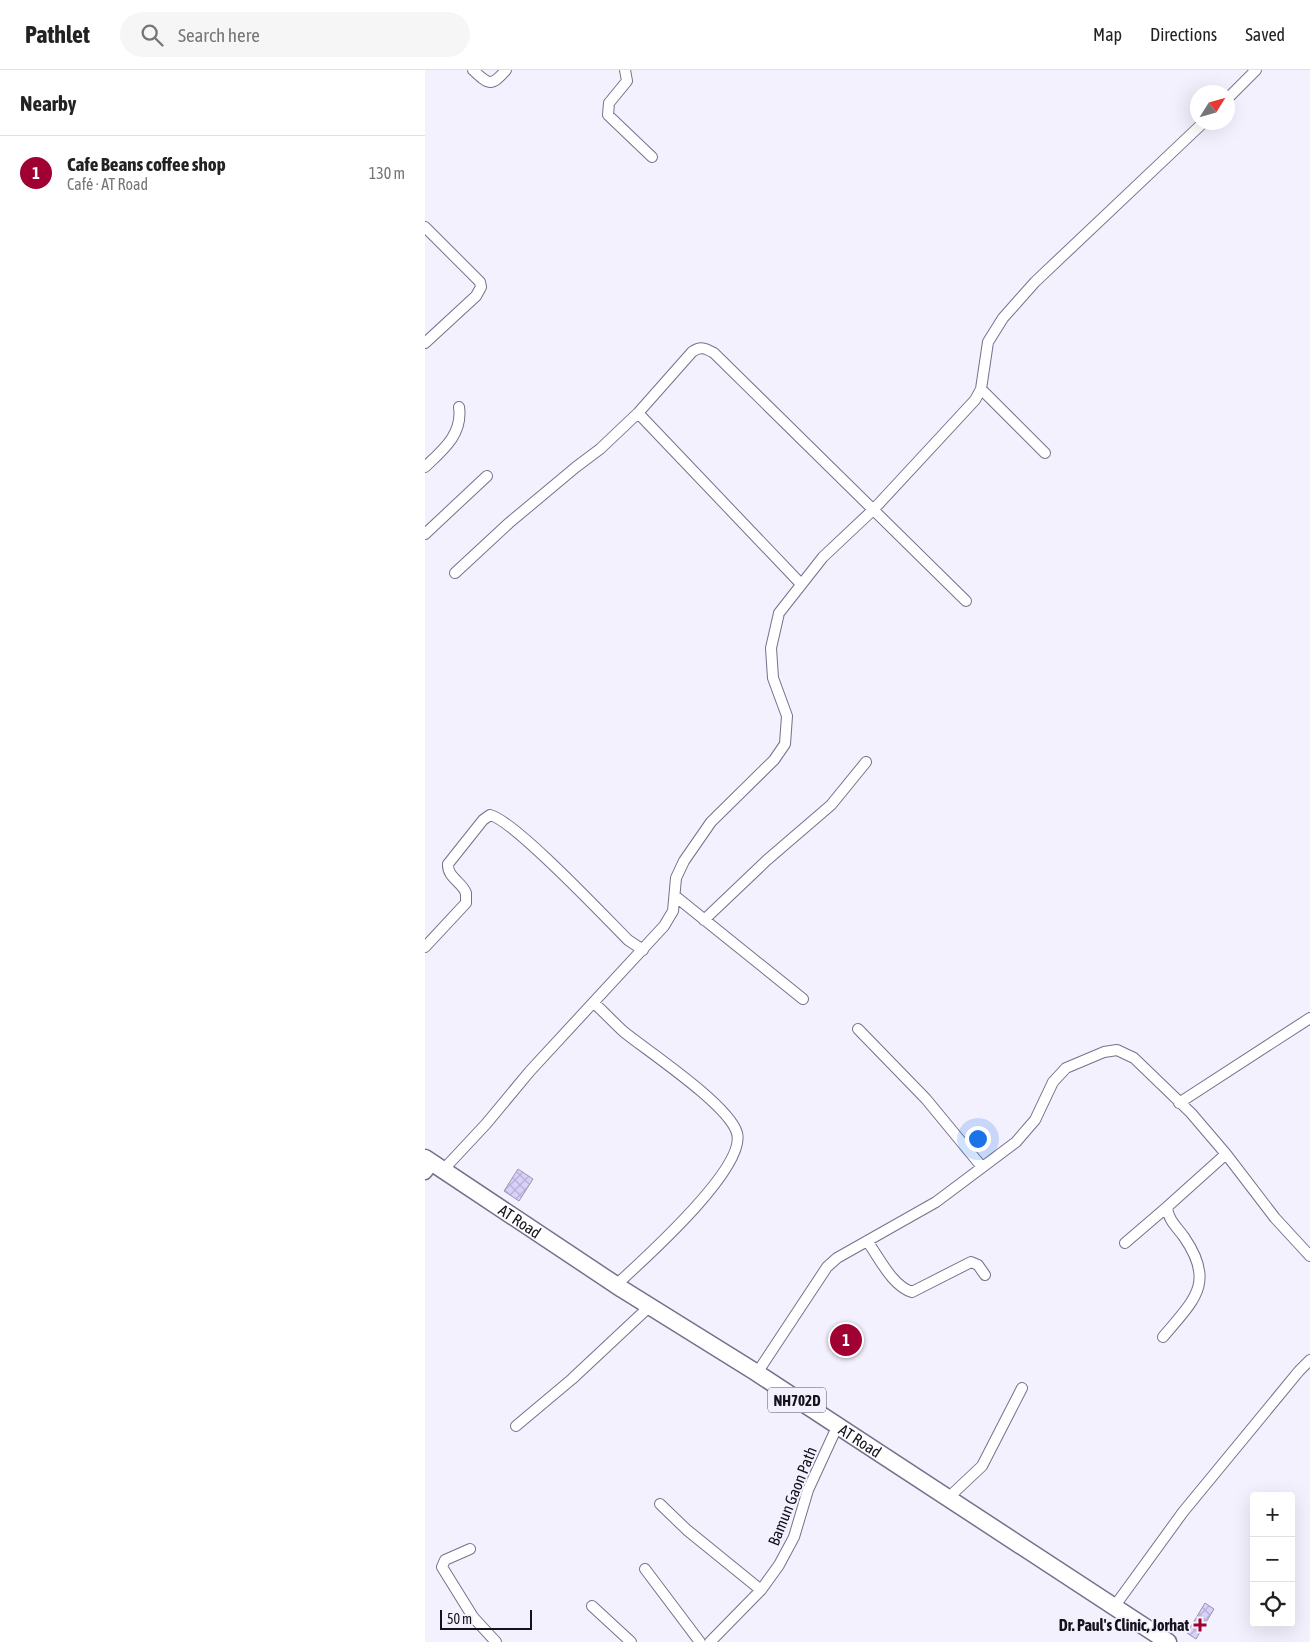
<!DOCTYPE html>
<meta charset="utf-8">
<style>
:root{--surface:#fff;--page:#f6f6f6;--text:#222;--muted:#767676;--line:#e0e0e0;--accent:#a10132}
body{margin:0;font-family:"Asap Condensed",sans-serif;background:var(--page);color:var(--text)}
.controls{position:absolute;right:15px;bottom:15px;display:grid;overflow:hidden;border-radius:5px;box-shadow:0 5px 20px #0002}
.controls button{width:45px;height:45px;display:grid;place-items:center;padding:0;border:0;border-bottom:1px solid var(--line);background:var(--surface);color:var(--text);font:25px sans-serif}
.compass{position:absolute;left:765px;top:15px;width:45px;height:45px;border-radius:50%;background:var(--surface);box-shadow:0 5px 20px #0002;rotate:53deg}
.scale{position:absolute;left:15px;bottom:12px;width:92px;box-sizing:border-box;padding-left:5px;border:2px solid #15121c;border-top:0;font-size:14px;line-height:18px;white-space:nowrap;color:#15121c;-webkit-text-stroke:4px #f4f1fe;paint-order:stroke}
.you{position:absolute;left:552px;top:1068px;width:18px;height:18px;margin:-12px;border:4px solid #fff;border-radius:50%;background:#1a73e8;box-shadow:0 0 0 8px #1a73e833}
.badge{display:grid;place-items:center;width:32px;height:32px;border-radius:50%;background:var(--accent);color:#fff;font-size:16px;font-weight:700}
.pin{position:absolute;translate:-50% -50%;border:2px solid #fff;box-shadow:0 1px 5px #0006}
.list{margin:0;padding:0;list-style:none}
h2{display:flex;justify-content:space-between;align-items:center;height:65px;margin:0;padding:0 20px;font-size:21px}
h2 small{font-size:16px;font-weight:400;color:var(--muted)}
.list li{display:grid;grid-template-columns:32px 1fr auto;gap:15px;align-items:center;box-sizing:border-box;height:75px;padding:0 20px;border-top:1px solid var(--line)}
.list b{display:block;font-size:19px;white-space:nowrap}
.list p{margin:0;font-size:16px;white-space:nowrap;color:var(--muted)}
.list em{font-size:16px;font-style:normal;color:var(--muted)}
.icon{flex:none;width:28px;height:28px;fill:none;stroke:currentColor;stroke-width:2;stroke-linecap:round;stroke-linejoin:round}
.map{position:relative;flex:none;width:885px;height:1572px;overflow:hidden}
header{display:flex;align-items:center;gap:30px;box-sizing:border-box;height:70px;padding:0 25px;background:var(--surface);border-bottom:1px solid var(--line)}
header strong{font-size:24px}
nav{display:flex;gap:28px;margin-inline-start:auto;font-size:18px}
.search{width:350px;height:45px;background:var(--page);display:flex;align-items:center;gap:12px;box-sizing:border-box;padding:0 18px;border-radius:28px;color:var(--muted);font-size:19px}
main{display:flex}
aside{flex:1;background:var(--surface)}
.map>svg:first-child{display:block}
.building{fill:url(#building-cross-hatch);stroke:#9b94b1}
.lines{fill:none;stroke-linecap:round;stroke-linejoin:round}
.minor-casing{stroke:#77708b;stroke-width:12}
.tertiary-casing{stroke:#77708b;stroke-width:15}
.trunk-casing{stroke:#77708b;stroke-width:19}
.minor{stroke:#fff;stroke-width:10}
.tertiary{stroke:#fff;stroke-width:12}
.trunk{stroke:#fff;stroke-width:16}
.poi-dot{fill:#a10132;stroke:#f4f1fe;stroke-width:2}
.labels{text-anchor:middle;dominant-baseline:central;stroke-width:4;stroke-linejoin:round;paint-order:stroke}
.shield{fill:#f4f1fe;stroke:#585560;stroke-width:1}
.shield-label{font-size:15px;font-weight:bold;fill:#15121c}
.street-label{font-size:16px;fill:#15121c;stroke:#f4f1fe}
.poi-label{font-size:16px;font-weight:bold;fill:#15121c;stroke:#f4f1fe;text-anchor:end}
</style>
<header>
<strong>Pathlet</strong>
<div class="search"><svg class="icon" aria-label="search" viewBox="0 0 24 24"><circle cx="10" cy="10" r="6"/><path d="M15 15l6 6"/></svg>Search here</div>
<nav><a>Map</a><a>Directions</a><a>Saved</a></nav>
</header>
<main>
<aside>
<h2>Nearby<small></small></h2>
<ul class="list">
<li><span class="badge">1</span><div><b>Cafe Beans coffee shop</b><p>Café · AT Road</p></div><em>130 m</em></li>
</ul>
</aside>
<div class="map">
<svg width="885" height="1572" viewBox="0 0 885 1572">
<defs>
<pattern id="building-cross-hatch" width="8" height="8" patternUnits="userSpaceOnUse" patternTransform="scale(1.25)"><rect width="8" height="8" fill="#d9cff9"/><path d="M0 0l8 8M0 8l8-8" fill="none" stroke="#b9b1d5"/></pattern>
</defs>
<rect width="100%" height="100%" fill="#f4f1fe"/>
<path class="building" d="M93,1099L108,1109L94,1131L79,1121Z
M780,1533L789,1539L771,1569L762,1563Z"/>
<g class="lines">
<defs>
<path id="minor" d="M48,0C64,15 66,17 81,0
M200,0L202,11L184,33L183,45L227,87
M802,29L831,0
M0,157L55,212L56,217L51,226L0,273
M556,319L620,383
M213,343L376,514
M0,397C18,380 38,364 34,337
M0,464L62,406
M30,503L84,453L151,397L175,379L213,343L267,282C275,276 280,278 289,283L541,531
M250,826L378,929
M279,850L342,790L406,735L441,692
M0,877L41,833V823C37,812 22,807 23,794L58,750L65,745C89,750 181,848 203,870L218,880
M169,933C179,942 189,953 199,962C224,982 304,1035 312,1063C322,1098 217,1191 191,1215
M433,959L501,1029L557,1097
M754,1033L885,948
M18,1100L61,1054L105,1001L239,856L248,841L251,808L259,791L286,752L349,690L360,674L362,646L348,608L346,578L354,543L398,487L449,439L550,330L556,319L563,272L578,248L610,212L779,52
M442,1171C454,1187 467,1216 487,1222L546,1192L553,1195L560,1205
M700,1173L742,1137
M738,1267C769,1230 791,1213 759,1167C752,1157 743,1150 742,1137L801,1084
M332,1303L402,1197L412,1188L511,1132L591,1072L610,1050L628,1012L641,998L679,982L692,980L709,988L766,1043L801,1084L850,1148L885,1186
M91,1356L147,1309L225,1236
M522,1429L557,1396L597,1318
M235,1434L262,1460L336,1520
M45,1479L20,1490L17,1497L48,1547L71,1572
M220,1499L275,1572
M167,1536L206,1572
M689,1537L758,1442L874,1301L885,1290
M285,1572L336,1520L354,1495L369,1467L383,1420L412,1357"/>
<path id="tertiary" d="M0,1103L8,1093"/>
<g id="trunk">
<path id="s1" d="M0,1088L197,1219L332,1303L743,1572"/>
</g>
</defs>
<use href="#minor" class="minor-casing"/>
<use href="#tertiary" class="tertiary-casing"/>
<use href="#trunk" class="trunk-casing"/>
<use href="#minor" class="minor"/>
<use href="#tertiary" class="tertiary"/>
<use href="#trunk" class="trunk"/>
</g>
<path class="poi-dot" d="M772.5 1547.5h5v5h5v5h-5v5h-5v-5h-5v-5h5z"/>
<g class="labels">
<rect class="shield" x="343" y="1317.5" width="58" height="25" rx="4"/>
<g class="shield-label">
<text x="372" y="1330">NH702D</text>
</g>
<g class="street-label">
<text stroke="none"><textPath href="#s1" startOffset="114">AT Road</textPath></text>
<text stroke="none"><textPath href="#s1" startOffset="519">AT Road</textPath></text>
<text transform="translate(367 1426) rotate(-68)">Bamun Gaon Path</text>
</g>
<g class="poi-label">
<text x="764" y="1555">Dr. Paul's Clinic, Jorhat</text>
</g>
</g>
</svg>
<div class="controls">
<button>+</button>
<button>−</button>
<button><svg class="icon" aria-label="locate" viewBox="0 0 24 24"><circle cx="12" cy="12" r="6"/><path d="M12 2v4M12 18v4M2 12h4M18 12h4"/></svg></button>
</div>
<svg class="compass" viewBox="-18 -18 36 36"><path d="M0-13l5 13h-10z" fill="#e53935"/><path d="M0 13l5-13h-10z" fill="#767676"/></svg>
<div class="scale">50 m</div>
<div class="you"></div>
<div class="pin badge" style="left:421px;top:1270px">1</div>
</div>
</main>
